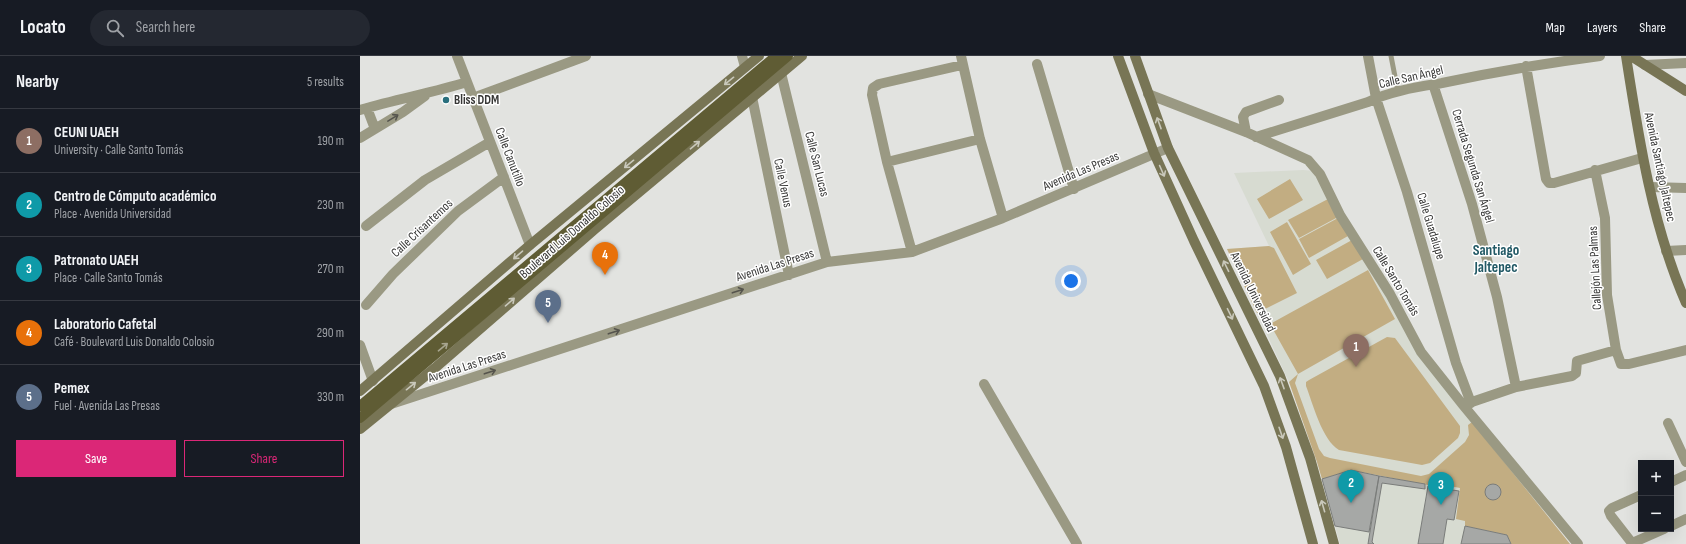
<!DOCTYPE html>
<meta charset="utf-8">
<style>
:root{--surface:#171b24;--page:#242831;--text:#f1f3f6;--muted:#9ea1a6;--line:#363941;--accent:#db2777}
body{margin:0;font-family:"Sofia Sans Condensed",sans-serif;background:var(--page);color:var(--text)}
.controls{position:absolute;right:12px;bottom:12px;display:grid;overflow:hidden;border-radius:0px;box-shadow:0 4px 16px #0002}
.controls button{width:36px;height:36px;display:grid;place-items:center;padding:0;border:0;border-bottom:1px solid var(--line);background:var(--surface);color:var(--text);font:20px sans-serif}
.you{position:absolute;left:711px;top:225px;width:14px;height:14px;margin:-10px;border:3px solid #fff;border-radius:50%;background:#1a73e8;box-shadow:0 0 0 6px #1a73e833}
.badge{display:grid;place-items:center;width:26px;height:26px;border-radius:50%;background:var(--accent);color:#fff;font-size:13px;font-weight:700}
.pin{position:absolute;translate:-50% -33px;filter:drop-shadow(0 1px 2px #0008)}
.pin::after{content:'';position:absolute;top:21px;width:14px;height:12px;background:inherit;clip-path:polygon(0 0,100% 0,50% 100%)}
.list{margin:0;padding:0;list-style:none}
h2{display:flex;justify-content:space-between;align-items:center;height:52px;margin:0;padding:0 16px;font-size:17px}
h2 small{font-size:13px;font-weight:400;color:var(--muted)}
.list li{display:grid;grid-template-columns:26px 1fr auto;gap:12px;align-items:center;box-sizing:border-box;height:64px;padding:0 16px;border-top:1px solid var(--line)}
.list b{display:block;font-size:15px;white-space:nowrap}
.list p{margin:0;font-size:13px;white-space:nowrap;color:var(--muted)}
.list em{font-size:13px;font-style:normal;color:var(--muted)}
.actions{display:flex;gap:8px;padding:12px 16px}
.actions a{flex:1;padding:9px 0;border:1px solid var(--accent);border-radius:0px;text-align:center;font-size:14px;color:var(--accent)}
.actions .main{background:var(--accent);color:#fff}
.icon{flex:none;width:22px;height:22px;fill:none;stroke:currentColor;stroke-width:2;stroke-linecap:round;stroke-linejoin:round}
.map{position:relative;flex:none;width:1326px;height:488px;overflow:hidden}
header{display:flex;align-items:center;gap:24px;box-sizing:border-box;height:56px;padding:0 20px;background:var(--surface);border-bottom:1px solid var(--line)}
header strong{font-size:19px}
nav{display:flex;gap:22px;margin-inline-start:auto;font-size:14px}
.search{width:280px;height:36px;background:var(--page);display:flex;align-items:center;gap:10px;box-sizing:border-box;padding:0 14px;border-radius:22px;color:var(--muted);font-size:15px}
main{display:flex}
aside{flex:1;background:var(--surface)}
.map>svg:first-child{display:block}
.built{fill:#d7dbd1}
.green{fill:#c2ad82}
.building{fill:#a6a8a6;stroke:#7a7c7a}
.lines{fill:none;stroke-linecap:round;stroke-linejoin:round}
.lane{stroke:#9a9983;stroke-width:5}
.street{stroke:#9a9983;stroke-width:10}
.secondary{stroke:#787555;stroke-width:10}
.primary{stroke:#5f5c34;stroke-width:10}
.oneway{stroke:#c9c8bb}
.oneway2{stroke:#55544d}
.oneway3{stroke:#a7a58f}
.poi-dot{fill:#296f7d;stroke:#fff;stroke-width:1.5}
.labels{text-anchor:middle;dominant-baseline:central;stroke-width:3;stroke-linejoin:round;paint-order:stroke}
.street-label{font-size:13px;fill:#373736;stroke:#fff}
.poi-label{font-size:13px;font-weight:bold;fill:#373736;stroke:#fff;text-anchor:start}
.quarter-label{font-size:15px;font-weight:bold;fill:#225965;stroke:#fff}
</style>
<header>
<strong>Locato</strong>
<div class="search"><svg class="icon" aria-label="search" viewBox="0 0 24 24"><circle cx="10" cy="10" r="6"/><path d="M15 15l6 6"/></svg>Search here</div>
<nav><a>Map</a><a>Layers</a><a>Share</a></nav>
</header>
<main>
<aside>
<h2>Nearby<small>5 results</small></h2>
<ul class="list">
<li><span class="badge" style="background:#8d6e63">1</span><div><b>CEUNI UAEH</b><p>University · Calle Santo Tomás</p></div><em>190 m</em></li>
<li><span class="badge" style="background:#0f9aa8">2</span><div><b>Centro de Cómputo académico</b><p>Place · Avenida Universidad</p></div><em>230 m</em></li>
<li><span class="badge" style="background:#0f9aa8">3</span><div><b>Patronato UAEH</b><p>Place · Calle Santo Tomás</p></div><em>270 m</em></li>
<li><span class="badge" style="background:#e8710a">4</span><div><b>Laboratorio Cafetal</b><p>Café · Boulevard Luis Donaldo Colosio</p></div><em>290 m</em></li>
<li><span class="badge" style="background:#5c6f8a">5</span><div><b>Pemex</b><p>Fuel · Avenida Las Presas</p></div><em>330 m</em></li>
</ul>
<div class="actions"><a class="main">Save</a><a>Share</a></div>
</aside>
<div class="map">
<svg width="1326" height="488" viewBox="0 0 1326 488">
<rect width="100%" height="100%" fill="#e2e3e0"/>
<path class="built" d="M943,114L955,115L1058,296L1210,488H980L957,406L929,326L867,193L909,190L874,117Z"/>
<path class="green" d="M930,123L943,144L909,163L897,143Z
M968,143L978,161L939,182L928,164Z
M978,162L988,180L949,202L939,183Z
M927,166L951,208L933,219L910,176Z
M992,184L1003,203L967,223L956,204Z
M909,190L914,192L937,237L897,257L867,193Z
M1008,214L1035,263L938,318L935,327L959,393L964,400L970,402L1061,420L1069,418L1105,386L1109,379L1108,369L1112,366L1210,488H1151L1147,479L1105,470V465L1096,463L1100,432L1069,426L1068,429L991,414L962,423L957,406L929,326L938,318L910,268Z
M1027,281L1035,282L1100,370V377L1098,382L1070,407L1062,409L979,394C962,384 953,348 946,330V326L949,324Z"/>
<path class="building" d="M991,414L1019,420L1009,476L975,470L962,423Z
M1019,420L1065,428V433L1022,427L1012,486L1014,488H1008Z
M1125 436a8 8 0 1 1 16 0a8 8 0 1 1-16 0Z
M1068,430L1099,435L1094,464L1087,463L1083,488H1058Z
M1105,470L1147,479L1151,488H1101Z"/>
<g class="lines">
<path class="lane" d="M1031,0L1038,36"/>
<path class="street" d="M97,0L170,189
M382,0L385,11
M601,0L620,83L643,162
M1008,0L1016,42L1047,136L1096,307L1111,347
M677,8L714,133
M1285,9L1326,7
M1166,10L1186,123L1189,127H1194L1282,102
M421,17L467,206
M1073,28L1112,148L1137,241L1156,331
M788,38L886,76L948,104L960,118L980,159L1030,238L1061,296L1103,349L1218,488
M392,41L429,219
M113,42L226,0
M7,52L15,73
M0,54C36,43 72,37 107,26
M886,76L883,61L886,56L919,44
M896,81L1008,46C1030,35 1058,31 1082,27C1134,16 1187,7 1240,0
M0,82L43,56L65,40
M527,106L620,83
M1235,114L1245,162L1247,239L1256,294L1261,308H1269L1326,294
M1290,131L1326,132
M6,170L65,124L130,86
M1306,195L1326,194
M552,196L527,106L512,39L513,32L519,28L602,9
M6,249L33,218L98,155L144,121
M0,289L13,325
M624,328L717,488
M31,348L467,206L552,196L643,162L808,92
M1106,348L1156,331L1212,320L1216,317L1217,305L1256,294
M1308,367L1326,406
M1311,426L1326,419
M1281,439L1252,452L1249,455L1251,460L1272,487L1304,473
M1311,470L1326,463"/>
<path class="secondary" d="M758,0L794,97L834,185L904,330L926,391L953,488
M775,0L808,92L920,320L950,402L974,488
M1266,0C1279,84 1292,169 1326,247
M1271,0L1326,35
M0,335L170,189L399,0
M0,373L75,312L235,173L442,0"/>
<path class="primary" d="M0,350L416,0
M0,362L428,0"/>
</g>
<defs><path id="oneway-shaft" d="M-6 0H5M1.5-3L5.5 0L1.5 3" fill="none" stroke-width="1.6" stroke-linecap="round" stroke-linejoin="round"/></defs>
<g class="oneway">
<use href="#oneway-shaft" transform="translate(369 25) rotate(141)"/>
<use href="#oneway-shaft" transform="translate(799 67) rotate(-110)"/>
<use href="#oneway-shaft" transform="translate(335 89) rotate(-40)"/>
<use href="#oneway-shaft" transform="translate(269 108) rotate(141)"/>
<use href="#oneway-shaft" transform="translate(802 115) rotate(66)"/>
<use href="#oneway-shaft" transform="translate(158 199) rotate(139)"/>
<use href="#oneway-shaft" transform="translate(866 210) rotate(-116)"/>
<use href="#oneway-shaft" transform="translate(150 246) rotate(-41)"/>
<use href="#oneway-shaft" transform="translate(870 258) rotate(64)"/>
<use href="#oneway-shaft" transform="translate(922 327) rotate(-110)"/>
<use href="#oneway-shaft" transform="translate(51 330) rotate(-39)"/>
<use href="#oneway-shaft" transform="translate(921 377) rotate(71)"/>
<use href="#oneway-shaft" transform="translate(963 450) rotate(-106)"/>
</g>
<g class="oneway2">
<use href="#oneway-shaft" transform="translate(33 62) rotate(-31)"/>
<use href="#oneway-shaft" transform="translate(378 235) rotate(-18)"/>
<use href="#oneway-shaft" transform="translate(254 276) rotate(-18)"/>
<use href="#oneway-shaft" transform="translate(130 316) rotate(-18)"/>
</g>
<use class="oneway3" href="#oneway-shaft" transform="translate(83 291) rotate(-40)"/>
<circle class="poi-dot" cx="86" cy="44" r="4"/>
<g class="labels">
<g class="street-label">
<text transform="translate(1051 21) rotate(-13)">Calle San Ángel</text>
<text transform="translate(150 101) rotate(69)">Calle Canutillo</text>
<text transform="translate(457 108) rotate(76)">Calle San Lucas</text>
<text transform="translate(1113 110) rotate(73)">Cerrada Segunda San Ángel</text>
<text transform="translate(1300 111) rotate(78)">Avenida Santiago Jaltepec</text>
<text transform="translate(721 115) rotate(-23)">Avenida Las Presas</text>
<text transform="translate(423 127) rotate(78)">Calle Venus</text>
<text transform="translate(1071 170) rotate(73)">Calle Guadalupe</text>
<text transform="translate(62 172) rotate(-43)">Calle Crisantemos</text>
<text transform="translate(212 176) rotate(-41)">Boulevard Luis Donaldo Colosio</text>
<text transform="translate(415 209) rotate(-18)">Avenida Las Presas</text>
<text transform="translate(1235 212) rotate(-93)">Callejón Las Palmas</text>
<text transform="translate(1036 225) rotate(59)">Calle Santo Tomás</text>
<text transform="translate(893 236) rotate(64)">Avenida Universidad</text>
<text transform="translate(107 310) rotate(-18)">Avenida Las Presas</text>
</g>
<g class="poi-label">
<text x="94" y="44">Bliss DDM</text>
</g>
<g class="quarter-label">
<text x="1136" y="194">Santiago<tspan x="1136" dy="17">Jaltepec</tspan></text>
</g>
</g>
</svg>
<div class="controls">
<button>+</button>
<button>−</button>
</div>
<div class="you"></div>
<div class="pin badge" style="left:996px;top:311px;background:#8d6e63">1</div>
<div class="pin badge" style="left:991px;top:447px;background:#0f9aa8">2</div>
<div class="pin badge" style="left:1081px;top:449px;background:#0f9aa8">3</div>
<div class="pin badge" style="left:245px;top:219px;background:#e8710a">4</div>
<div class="pin badge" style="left:188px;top:267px;background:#5c6f8a">5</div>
</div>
</main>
